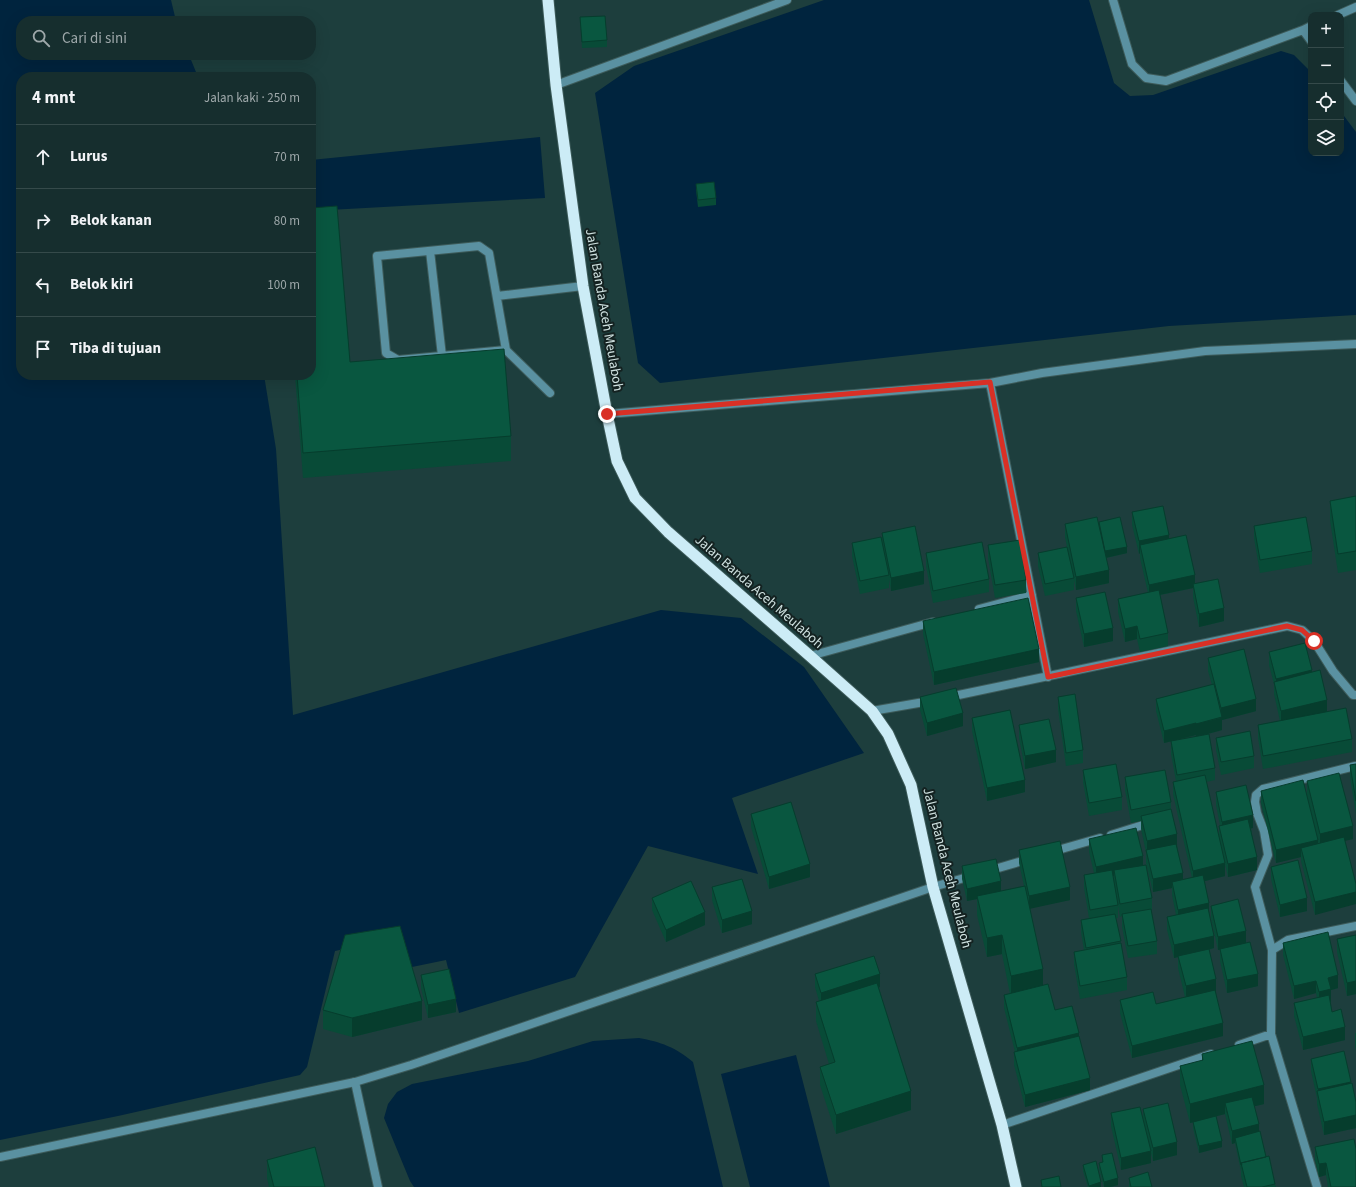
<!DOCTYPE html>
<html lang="id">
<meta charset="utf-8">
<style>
:root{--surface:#162e2e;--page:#1f3636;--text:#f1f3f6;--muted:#9ea8aa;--line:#354a4a}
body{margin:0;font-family:"Source Sans 3",sans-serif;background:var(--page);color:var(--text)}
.controls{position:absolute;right:12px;top:12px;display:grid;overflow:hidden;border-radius:8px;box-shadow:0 4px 16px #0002}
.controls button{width:36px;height:36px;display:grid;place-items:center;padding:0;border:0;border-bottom:1px solid var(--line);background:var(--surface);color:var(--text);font:20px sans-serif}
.stop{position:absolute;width:12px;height:12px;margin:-9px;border:3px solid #d93025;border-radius:50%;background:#fff}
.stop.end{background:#d93025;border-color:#fff;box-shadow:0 1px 4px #0008}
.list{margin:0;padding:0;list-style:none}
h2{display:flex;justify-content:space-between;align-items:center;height:52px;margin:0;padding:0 16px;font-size:17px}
h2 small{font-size:13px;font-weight:400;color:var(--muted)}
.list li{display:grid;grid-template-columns:26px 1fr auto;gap:12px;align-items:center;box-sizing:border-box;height:64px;padding:0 16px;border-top:1px solid var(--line)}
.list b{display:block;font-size:15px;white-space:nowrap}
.list em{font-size:13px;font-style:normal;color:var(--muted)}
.icon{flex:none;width:22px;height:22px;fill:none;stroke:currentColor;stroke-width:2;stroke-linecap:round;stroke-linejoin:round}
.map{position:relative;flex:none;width:1356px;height:1187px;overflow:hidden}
.search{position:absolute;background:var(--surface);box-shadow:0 4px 16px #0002;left:16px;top:16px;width:300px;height:44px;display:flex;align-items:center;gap:10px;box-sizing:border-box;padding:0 14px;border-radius:16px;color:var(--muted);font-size:15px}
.panel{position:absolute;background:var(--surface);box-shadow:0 4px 16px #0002;left:16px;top:72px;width:300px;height:308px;border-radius:16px}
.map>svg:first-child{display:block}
.water{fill:#00243e}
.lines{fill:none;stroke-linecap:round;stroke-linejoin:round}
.service-casing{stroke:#3d5b5a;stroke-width:10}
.minor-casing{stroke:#3d5b5a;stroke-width:10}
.tertiary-casing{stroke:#3d5b5a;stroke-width:10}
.trunk-casing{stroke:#3d5b5a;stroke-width:13}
.service{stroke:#5a91a1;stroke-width:8}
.minor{stroke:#5a91a1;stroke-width:8}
.tertiary{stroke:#5a91a1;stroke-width:8}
.trunk{stroke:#ccecf6;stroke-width:11}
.wall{fill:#084b37}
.shaded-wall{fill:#063d2d}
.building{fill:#095740;stroke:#063d2d}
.route{stroke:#d93025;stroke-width:5}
.labels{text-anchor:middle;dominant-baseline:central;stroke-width:4;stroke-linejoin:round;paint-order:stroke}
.street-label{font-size:14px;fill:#cee0df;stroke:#142221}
</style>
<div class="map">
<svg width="1356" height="1187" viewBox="0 0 1356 1187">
<rect width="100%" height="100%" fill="#1d3e3d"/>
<path class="water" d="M0,0H171L176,21H21V55H189L198,77H21V375H264L276,449L293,715L661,610L741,618L804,667L864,753L732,798L758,874L648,846L575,977L459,1013L446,960L412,967L401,936L335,951L307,1067L300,1075L118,1116L0,1140Z
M824,0H1089L1114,83L1130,96L1153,95L1281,51L1294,55L1311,72V153H1341V112L1356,132V315L1169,326L660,383L638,363L595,93L634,66Z
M540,137L545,198L311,211V160Z
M639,1038C661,1042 675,1047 693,1062L723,1187H414L410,1181L384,1118L388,1104L397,1092L412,1084L528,1061L593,1041Z
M796,1055L830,1187H750L721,1074Z"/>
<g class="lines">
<defs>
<path id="service" d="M479,246L489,253L506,350L398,360L386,353L377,256Z
M430,251L442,356
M497,296L583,286
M506,350L550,393
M355,1082L378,1187"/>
<path id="minor" d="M1113,0L1132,64L1146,78L1166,81L1303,30L1311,41
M1338,15L1356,7
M1303,30L1311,26
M1341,81L1356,101
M556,85L787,0
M990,383L1048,677
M607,414L990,383L1042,373L1205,351L1356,344
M979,609L1032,595
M810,656L933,622
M949,697L1287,626L1302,630L1314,641L1333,671L1353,695H1356
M872,711L930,701
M1111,835L1146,824
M1051,852L1100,838
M988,871L1029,859
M933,887L971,876
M1272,950L1255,887L1268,855L1264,831L1257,813L1255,802L1256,795L1263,789L1355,766
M1271,1034L1272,950L1288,940L1356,926
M1239,1045L1271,1034L1317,1187
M1002,1125L1211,1054"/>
<path id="tertiary" d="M0,1157L355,1082L411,1065L933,887"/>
<path id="trunk" d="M548,0L556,85L583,286L607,414L617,461L635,498L668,532L810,656L872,711L888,734L911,785L933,887L1002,1125L1016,1187"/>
</defs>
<use href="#service" class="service-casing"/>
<use href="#minor" class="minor-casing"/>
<use href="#tertiary" class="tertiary-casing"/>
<use href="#trunk" class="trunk-casing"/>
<use href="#service" class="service"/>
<use href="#minor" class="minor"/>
<use href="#tertiary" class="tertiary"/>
<use href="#trunk" class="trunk"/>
</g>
<path class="wall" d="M580,17L607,40V47L582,48Z
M696,184L716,198V205L698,207L696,190Z
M350,362L511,436V461L303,478L295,375H311Z
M1356,496V570L1338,573L1330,520V501Z
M1132,512L1169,539L1195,584L1224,621L1199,627L1193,597V588L1160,595L1168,633V646L1140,652L1137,639L1125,642L1118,612V599L1148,593L1140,558V553L1139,554L1132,525Z
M1099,523L1127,553L1106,558L1109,583L1076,590L1074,580V590L1045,596L1038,566V553L1067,547L1065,537V524Z
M1254,526L1312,551V564L1260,573L1254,538Z
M882,533L924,584L891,591L889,579V588L860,594L852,556V543L882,541Z
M988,545L1026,580V593L995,598L988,558Z
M926,553L989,579V592L933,603L926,566Z
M1076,598L1113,641L1084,647L1076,611Z
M923,621L1039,662L934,685L923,634Z
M1269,652L1312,672L1327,712L1352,739V752L1263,769L1258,738V725L1280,721L1274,694V684L1269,665Z
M1208,658L1256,711L1222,720V730L1196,737V735L1164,743L1156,711V699L1212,685L1208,671Z
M920,697L963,726L927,736L920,710Z
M1058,697L1083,750V763L1066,766L1058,709Z
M972,718L1025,792L987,801L972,731Z
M1019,725L1056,762L1025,769L1019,738Z
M1216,738L1254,756V768L1221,775L1216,750Z
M1171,741L1215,768V780L1206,782L1219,838V826L1220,825L1216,805V792L1253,828H1251L1257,870L1228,877L1225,864V876L1205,881L1214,948L1209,950L1223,1036L1132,1058L1120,1013V1000L1156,1004L1185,997L1178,968V957L1174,958L1167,930V917L1176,915L1172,895V888L1153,892L1146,863V852L1141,829V821L1131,823L1125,790V777L1171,802V809L1183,880L1192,878L1173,794V782L1176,781L1171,754Z
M1356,764V814L1350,777V765Z
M1083,770L1122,797V810L1089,816L1083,782Z
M1307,781L1353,839L1345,840L1315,915L1301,861V857L1276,863L1261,803V791L1307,794Z
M751,814L810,877L769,889L751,827Z
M1089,839L1143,865L1152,898V911H1151L1157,941V954L1128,958L1122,927V916L1120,917L1114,883V876H1113L1118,905V918H1116L1127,977V990L1080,999L1074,964V952L1084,950L1081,932V920L1089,918L1084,888V875L1094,873L1089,852Z
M1019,850L1070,900L1030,908L1043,985L1055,1010L1079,1036L1090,1090L1025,1107L1014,1065V1052H1015L1004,1008V995L1010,994L1002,954L987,957L977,915V899L967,901L962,879V866L1001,891L1024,886L1019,863Z
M1271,867L1307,911L1280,917L1271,879Z
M712,887L752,924L722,933L712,900Z
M652,898L705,925L666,942L652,910Z
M1211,906L1246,943L1258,986L1227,993L1220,961V950H1218L1211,918Z
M1356,935V1004V994L1347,996L1337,952V939Z
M1283,943L1338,988L1331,990V1002H1330L1332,1012L1345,1040L1303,1050L1294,1016V1003L1317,998L1316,993L1294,999L1283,955Z
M815,974L880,987L879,988L911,1110L836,1134L820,1085V1067L829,1064L816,1021V1002L819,1001L815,987Z
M421,975L456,1012L428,1018L421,988Z
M323,1010L422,1020L352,1037L323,1029Z
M1355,1033H1356V1051L1355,1046Z
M1202,1054L1264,1104L1254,1106L1259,1132L1276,1187H1244L1241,1176V1171L1235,1143L1232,1144L1225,1114L1216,1116L1222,1147L1199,1153L1193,1128V1122L1190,1123L1180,1085V1066L1202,1061Z
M1311,1059L1351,1083L1356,1102V1128L1324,1135L1317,1104V1098L1311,1071Z
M1143,1109L1177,1155L1153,1161L1151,1153V1163L1121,1170L1111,1126V1113L1143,1119Z
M1315,1147L1356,1187H1328L1326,1175L1319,1177L1315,1160Z
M1102,1155L1118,1185L1110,1187H1104L1099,1169V1163L1102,1162Z
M267,1160L325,1187H269L267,1178Z
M1083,1165L1101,1187H1088L1083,1171Z
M1129,1178L1152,1187H1129Z"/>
<path class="shaded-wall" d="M1169,535V547L1140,545V553L1139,554V541Z
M1127,547V553L1105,558V551Z
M1109,570V583L1076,590V577Z
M924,571V584L891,591V578Z
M1195,575V588L1193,584V588L1149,597V585Z
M1224,608V621L1199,627V614Z
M1137,626V639L1125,642V629Z
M1113,628V641L1084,647V634Z
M1039,649V662L934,685V672Z
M1312,670V683L1276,690V679Z
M1256,699V711L1222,720V730L1196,737V724L1221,718V708Z
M1327,700V713L1281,724V711Z
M963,713V726L927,736V723Z
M1196,723V735L1164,743V731Z
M1056,750V762L1025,769V756Z
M1025,780V792L987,801V788Z
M1253,815V828L1222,835V822Z
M1353,826V839L1320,847V834Z
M1177,834V847L1147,852V841Z
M1318,840V852L1301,848V857L1276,863V850Z
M1143,856V869L1114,870V876L1096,880V867Z
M1257,857V870L1228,877V864Z
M1225,863V876L1193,884V871Z
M810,864V877L769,889V877Z
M1183,873V885L1172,882V888L1153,892V879Z
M1001,881V894L977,896V899L967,901V889Z
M1070,887V900L1029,909V896Z
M1356,892V904L1315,915V902Z
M1307,898V911L1280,917V905Z
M1209,903V916L1178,923V910Z
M752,911V924L722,933V920Z
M705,912V925L666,942V930Z
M1246,931V944L1218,950V937Z
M1002,935V954L987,957V938Z
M1214,936V948L1174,958V945Z
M1043,969V988L1011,995V976Z
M880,974V987L821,1006V993Z
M1258,974V986L1227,993V980Z
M1338,975V988L1331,990V1002L1319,1005V992L1328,978Z
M1216,979V992L1186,999V986Z
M1316,981V993L1294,999V986Z
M1356,981V994L1347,996V983Z
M456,999V1012L428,1018V1005Z
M422,1001V1020L352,1037V1018Z
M1223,1023V1036L1132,1058V1046Z
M1345,1027V1040L1303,1050V1037Z
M1079,1033V1046L1017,1061V1048Z
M1090,1078V1090L1025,1107V1095Z
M1351,1082V1094L1318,1095V1089Z
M1264,1085V1104L1227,1113L1225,1103V1114L1190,1123V1104Z
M911,1091V1110L836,1134V1115Z
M1356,1115V1128L1324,1135V1122Z
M1259,1124V1137L1235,1138V1143L1232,1144V1131Z
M1222,1141V1147L1199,1153V1146Z
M1177,1142V1155L1153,1161V1148Z
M1151,1151V1163L1121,1170V1158Z
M1326,1163V1175L1319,1177V1164Z
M1118,1178V1185L1110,1187H1104V1182Z
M1101,1182V1187H1089V1186Z"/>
<path class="building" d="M605,16L607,40L582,42L580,17Z
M714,182L716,198L698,200L696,184Z
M337,206L350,362L504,349L511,436L303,453L297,375H311V208Z
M1356,496V551L1338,554L1330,501Z
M1163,506L1169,535L1139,541L1132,512Z
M1097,517L1109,570L1076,577L1065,524Z
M1120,517L1127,547L1105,551L1099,522Z
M1306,517L1312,551L1260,560L1254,526Z
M915,526L924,571L891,578L882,533Z
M1186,535L1195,575L1149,585L1140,545Z
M881,537L889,575L860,581L852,543Z
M1020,540L1026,580L995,585L988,545Z
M982,542L989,579L933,591L926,553Z
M1067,547L1074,578L1045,584L1038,553Z
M1218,579L1224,608L1199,614L1193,584Z
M1159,590L1168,633L1140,639L1137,626L1125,629L1118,599Z
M1105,592L1113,628L1084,634L1076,598Z
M1028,598L1039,649L934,672L923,621Z
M1305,643L1312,670L1276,679L1269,652Z
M1244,649L1256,699L1221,708L1208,658Z
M1320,670L1327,700L1281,711L1274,682Z
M1214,684L1222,717L1196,724V723L1164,731L1156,699Z
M956,688L963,713L927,723L920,697Z
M1075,694L1083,750L1066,753L1058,697Z
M1346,708L1352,739L1263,756L1258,725Z
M1010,710L1025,780L987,788L972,718Z
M1049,719L1056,750L1025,756L1019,725Z
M1250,731L1254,756L1221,762L1216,738Z
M1209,734L1215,768L1177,775L1171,741Z
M1116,764L1122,797L1089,803L1083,770Z
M1356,764V801L1350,765Z
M1165,770L1171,802L1131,810L1125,777Z
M1339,773L1353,826L1320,834L1307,781Z
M1205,775L1225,863L1193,871L1173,782Z
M1303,780L1318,840L1276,850L1261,791Z
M1246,785L1253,815L1222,822L1216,792Z
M791,802L810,864L769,877L751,814Z
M1171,809L1177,834L1147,841L1141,816Z
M1248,819L1257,857L1228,864L1219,826Z
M1136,828L1143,856L1096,867L1089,839Z
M1344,837L1356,884V892L1315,902L1301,848Z
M1060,841L1070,887L1029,896L1019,850Z
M1176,844L1183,873L1153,879L1146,850Z
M996,859L1001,881L967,889L962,866Z
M1298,860L1307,898L1280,905L1271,867Z
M1146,865L1152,898L1120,904L1114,870Z
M1112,870L1118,905L1090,910L1084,875Z
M1203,875L1209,903L1178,910L1172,882Z
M742,879L752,911L722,920L712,887Z
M691,881L705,912L666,930L652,898Z
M1025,886L1043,969L1011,976L1002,935L987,938L977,896Z
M1238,899L1246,931L1218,937L1211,906Z
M1208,908L1214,936L1174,945L1167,917Z
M1151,909L1157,941L1128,946L1122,914Z
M1115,914L1121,941L1086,948L1081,920Z
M400,926L422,1001L352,1018L323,1010L345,935Z
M1328,932L1338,975L1328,978L1331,989L1319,992L1316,981L1294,986L1283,943Z
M1356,935V981L1347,983L1337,939Z
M1250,942L1258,974L1227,980L1220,949Z
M1121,943L1127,977L1080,986L1074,952Z
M1209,949L1216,979L1186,986L1178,956Z
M874,956L880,974L821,993L815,974Z
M449,969L456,999L428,1005L421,975Z
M877,983L911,1091L836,1115L820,1067L835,1062L816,1002Z
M1048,984L1055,1010L1072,1006L1079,1033L1017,1048L1004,995Z
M1215,990L1223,1023L1132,1046L1120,1000L1153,992L1156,1004Z
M1329,995L1332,1012L1341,1009L1345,1027L1303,1037L1294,1003Z
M1079,1036L1090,1078L1025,1095L1014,1052Z
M1252,1041L1264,1085L1190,1104L1180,1066L1203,1060L1202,1054Z
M1344,1051L1351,1082L1318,1089L1311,1059Z
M1352,1083L1356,1102V1115L1324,1122L1317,1091Z
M1252,1097L1259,1124L1232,1131L1225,1103Z
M1168,1103L1177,1142L1153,1148L1143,1109Z
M1140,1107L1151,1151L1121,1158L1111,1113Z
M1216,1116L1222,1141L1199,1146L1193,1122Z
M1260,1131L1266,1157L1241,1163L1242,1165H1241L1235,1138Z
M1354,1139L1356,1149V1187H1331L1326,1163L1319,1164L1315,1147Z
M315,1147L325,1187H274L267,1160Z
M1112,1153L1118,1178L1104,1182L1099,1163L1103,1162L1102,1155Z
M1269,1156L1275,1184L1262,1187H1247L1241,1163Z
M1096,1161L1101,1182L1089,1186L1083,1165Z
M1148,1172L1152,1187H1131L1129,1178Z
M1059,1176L1061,1187H1042L1041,1180Z"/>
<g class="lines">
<path class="route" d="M607,414L990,382L1048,677L1287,626L1302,630L1314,641"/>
</g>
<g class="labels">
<g class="street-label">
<text transform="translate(604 310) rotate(80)">Jalan Banda Aceh Meulaboh</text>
<text transform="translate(759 592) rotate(41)">Jalan Banda Aceh Meulaboh</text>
<text transform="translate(947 868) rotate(76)">Jalan Banda Aceh Meulaboh</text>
</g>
</g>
</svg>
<div class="controls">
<button>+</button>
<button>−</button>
<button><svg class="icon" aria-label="locate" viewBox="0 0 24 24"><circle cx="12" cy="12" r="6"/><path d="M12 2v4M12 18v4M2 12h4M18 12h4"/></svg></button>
<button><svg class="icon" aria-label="layers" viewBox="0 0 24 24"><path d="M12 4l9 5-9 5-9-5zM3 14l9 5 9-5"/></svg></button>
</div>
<div class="stop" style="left:1314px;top:641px"></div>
<div class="stop end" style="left:607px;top:414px"></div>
<div class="search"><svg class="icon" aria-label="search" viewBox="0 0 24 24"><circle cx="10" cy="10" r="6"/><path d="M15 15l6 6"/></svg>Cari di sini</div>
<section class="panel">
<h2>4 mnt<small>Jalan kaki · 250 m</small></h2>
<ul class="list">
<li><svg class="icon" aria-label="ahead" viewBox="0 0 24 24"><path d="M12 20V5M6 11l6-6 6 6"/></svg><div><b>Lurus</b></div><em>70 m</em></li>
<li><svg class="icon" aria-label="right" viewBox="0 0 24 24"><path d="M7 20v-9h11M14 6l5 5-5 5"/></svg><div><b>Belok kanan</b></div><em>80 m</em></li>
<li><svg class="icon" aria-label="left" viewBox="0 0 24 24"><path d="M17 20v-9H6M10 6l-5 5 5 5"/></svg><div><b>Belok kiri</b></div><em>100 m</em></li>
<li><svg class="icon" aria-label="arrive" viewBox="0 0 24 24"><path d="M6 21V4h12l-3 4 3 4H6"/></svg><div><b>Tiba di tujuan</b></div></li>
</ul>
</section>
</div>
